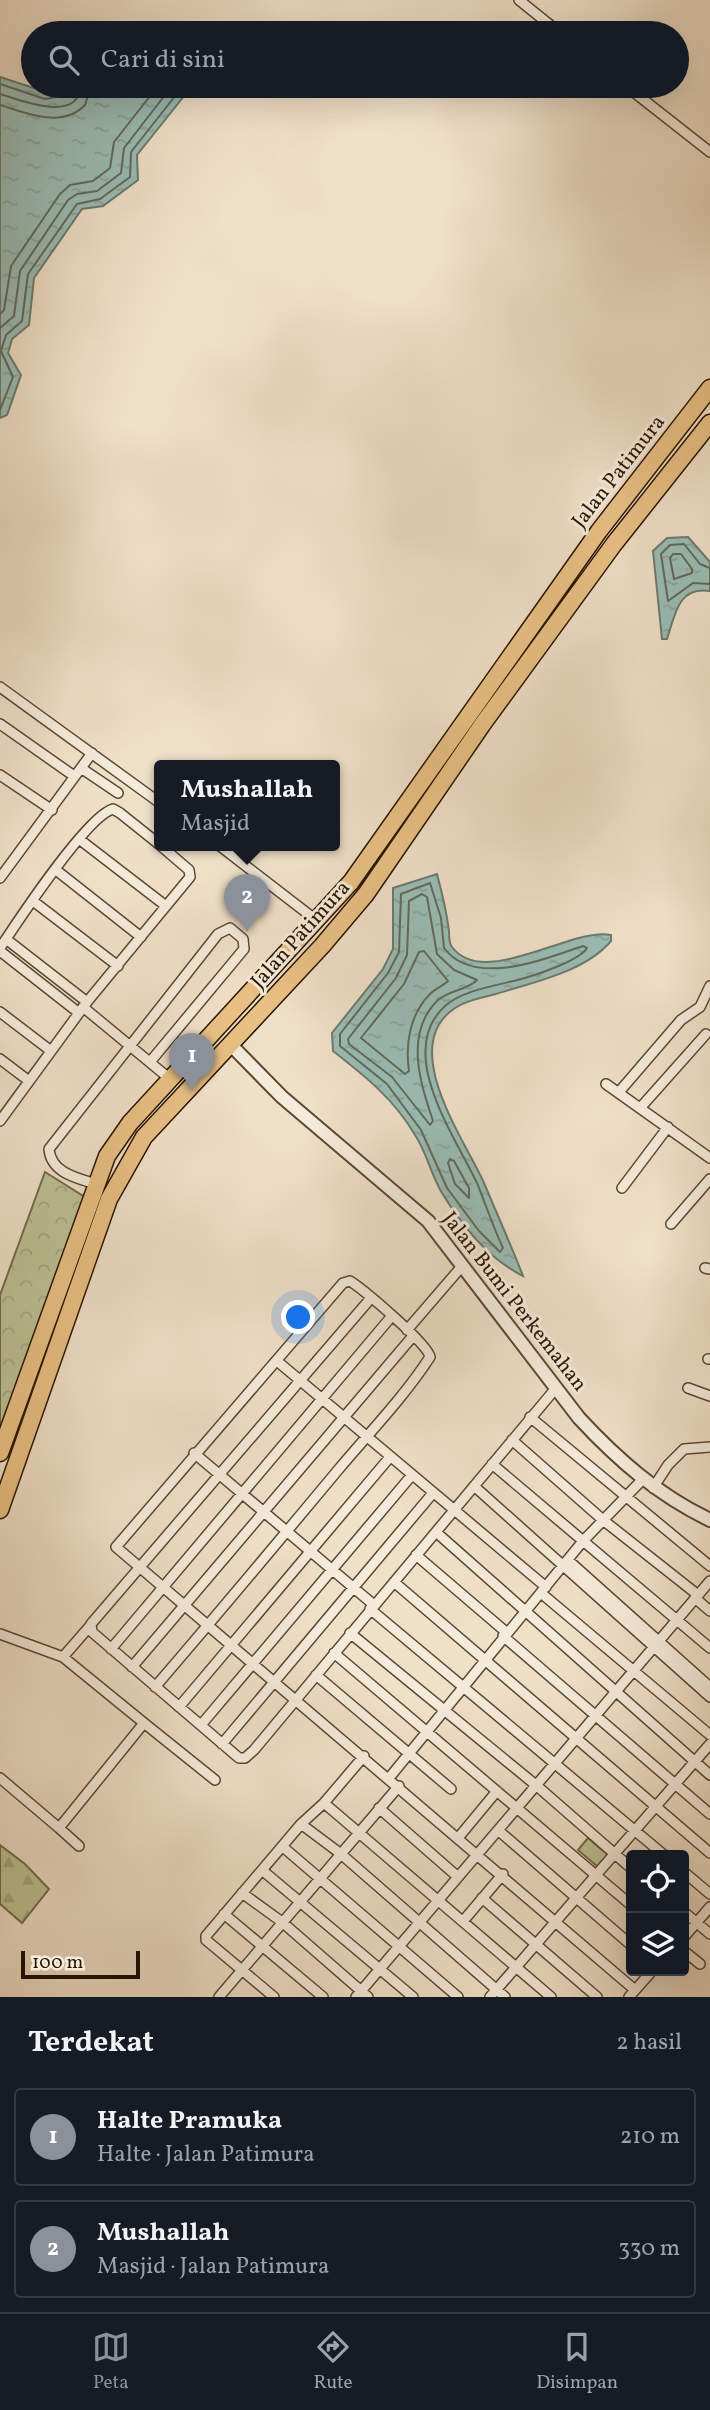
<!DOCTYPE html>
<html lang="id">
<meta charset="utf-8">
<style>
:root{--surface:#171b24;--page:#242831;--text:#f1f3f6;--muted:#9ea1a6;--line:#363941;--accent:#8c9099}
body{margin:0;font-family:Vollkorn,serif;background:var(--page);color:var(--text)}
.controls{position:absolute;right:21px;bottom:21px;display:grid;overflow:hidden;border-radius:7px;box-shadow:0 7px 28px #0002}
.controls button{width:63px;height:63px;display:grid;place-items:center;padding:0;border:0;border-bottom:2px solid var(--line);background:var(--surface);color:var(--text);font:35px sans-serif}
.scale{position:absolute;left:21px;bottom:18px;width:119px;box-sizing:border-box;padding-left:7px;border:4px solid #2a1501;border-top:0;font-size:19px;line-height:24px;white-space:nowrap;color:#2a1501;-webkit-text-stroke:5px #f5ebdb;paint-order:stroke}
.you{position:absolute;left:299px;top:1318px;width:24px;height:24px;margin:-18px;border:5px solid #fff;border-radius:50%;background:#1a73e8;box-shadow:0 0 0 10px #1a73e833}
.badge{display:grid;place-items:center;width:46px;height:46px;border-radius:50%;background:var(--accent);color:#fff;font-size:23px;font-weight:700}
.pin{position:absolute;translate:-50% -58px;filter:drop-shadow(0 2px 4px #0008)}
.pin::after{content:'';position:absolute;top:37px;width:24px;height:21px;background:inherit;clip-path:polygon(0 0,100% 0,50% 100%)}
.popup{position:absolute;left:154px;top:760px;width:186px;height:91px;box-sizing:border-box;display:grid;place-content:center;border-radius:7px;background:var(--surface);filter:drop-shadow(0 2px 5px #0005);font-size:23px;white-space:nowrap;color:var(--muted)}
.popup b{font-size:26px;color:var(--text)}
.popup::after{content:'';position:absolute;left:50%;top:100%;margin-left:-14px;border:14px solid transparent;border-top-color:var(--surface)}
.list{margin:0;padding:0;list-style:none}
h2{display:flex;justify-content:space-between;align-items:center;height:91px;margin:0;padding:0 28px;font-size:30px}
h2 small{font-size:23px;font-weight:400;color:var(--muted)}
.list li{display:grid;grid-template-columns:46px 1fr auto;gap:21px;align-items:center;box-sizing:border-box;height:98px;margin:0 14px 14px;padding:0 14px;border:2px solid var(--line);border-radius:7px}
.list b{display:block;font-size:26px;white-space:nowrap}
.list p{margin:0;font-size:23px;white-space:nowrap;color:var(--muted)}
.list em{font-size:23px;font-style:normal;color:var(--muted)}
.icon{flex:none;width:38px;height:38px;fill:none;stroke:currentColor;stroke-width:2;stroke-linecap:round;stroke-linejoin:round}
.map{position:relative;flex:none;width:710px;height:1997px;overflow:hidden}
.search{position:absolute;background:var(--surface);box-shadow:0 7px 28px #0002;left:21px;right:21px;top:21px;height:77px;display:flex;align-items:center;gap:18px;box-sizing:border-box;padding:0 24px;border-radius:38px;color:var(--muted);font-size:26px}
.sheet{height:315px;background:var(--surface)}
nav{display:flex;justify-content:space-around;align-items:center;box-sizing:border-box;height:98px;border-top:2px solid var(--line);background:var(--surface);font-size:19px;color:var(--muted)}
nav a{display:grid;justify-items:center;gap:4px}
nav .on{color:var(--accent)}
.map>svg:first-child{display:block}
.forest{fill:url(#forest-firs);stroke:#736b4a;stroke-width:2}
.park{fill:url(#park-crowns);stroke:#736b4a;stroke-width:2}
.garden{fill:#bcc194;stroke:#736b4a;stroke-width:2}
.water{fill:url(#water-ripples);stroke:#6d7a6e;stroke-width:2}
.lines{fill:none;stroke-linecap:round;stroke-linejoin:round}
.shore{stroke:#62695c;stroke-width:2}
.minor-casing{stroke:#5b4833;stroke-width:12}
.tertiary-casing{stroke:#5b4833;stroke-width:16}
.trunk-casing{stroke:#2a1501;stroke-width:19}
.minor{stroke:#f5ebdb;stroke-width:9}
.tertiary{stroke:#f5ebdb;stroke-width:12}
.trunk{stroke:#e8c084;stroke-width:16}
.labels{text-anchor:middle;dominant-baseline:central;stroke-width:6;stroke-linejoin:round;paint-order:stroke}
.street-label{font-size:21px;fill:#2a1501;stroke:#f5ebdb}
</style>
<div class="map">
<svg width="710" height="1997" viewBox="0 0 710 1997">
<defs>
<pattern id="forest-firs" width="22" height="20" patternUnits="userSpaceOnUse" patternTransform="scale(1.75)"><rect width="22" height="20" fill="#bcc194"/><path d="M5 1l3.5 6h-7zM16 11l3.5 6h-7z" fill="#a2a57e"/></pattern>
<pattern id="park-crowns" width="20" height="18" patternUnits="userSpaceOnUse" patternTransform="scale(1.75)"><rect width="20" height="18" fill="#bcc194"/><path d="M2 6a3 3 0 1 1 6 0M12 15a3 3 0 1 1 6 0" fill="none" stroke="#a2a57e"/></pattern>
<pattern id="water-ripples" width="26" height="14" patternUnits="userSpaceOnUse" patternTransform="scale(1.75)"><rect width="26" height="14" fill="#9abdb6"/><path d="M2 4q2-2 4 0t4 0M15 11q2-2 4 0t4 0" fill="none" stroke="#85a29b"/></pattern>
</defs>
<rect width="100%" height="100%" fill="#efe0c8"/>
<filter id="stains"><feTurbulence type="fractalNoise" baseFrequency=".00286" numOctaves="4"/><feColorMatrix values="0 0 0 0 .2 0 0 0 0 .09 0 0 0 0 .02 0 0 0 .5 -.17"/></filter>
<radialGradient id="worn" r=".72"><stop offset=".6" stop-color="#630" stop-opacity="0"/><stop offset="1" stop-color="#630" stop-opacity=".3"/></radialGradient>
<path class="forest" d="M0,1845L25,1864L49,1889L22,1923L0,1904Z"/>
<path class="park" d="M45,1172L88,1199L0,1439V1295Z"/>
<path class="garden" d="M588,1838L608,1855L598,1867L578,1850Z"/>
<path class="water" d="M0,77L46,92L87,86H192L137,155L138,180L103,206L82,209L34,278L29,325L12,339L8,353L21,375L7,415L0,418Z
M688,537L710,562V591C678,586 675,615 667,639H662L653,551L667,538Z
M437,874C442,893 447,912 449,932C449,937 449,943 452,947C484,990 573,926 611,935V941C585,972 533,982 496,994C481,998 463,1001 451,1011C400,1051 466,1142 484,1183C497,1214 511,1245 523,1276C489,1259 462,1226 442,1193C431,1175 427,1153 415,1135C394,1099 365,1076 333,1051L332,1033L383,969L393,949V888Z"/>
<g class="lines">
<path class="shore" d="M0,84L45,99L68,95L72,86
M0,94C20,100 78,124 81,86
M0,105C27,113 62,129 85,105L91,86
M0,314L4,310L11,266L60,194L70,185L93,181L110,168L114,142L158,86
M0,328L14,316L20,271L68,200L77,194L97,191L121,173L124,148L172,86
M0,410L13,377L1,351L6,335L22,321L28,274L77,204L100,199L130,177L131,152L183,86
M673,554H681L692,569V573L674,579L670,558Z
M710,568L700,564L684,544L670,545L661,554L668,601L693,583L710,584
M430,883L441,918L444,948C474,988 544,959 583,946L587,948C580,960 539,974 525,978C501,985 464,989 445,1006C394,1052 456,1138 477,1183C486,1205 493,1227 503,1248L500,1252L479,1231L447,1188L421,1130L387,1084L340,1046V1034L388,973L399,952L401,894Z
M422,894L427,897L437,954L454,970L477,980C468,990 449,990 438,1000C404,1033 420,1082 433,1121L430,1125L392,1077L349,1044L348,1039L396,978L407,955L409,901Z
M424,951L448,981C443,986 436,988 430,994C410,1014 405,1044 409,1071L405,1074L361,1038L404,984L419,952Z
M450,1159L454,1161L469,1188V1198L455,1184L448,1163Z"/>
<defs>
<path id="minor" d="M519,0L560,33
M626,86L710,152
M0,687L160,803
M0,724L74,776
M81,768L118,793
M0,775L52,810
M79,839L166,906
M220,846L316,920
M56,870L141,937
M0,878L92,753
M33,901L118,966
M6,939L87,1002
M0,948C18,921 87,816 113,809L120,813L160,845
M0,951L79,1013
M83,1007L170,1079
M0,1012L51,1051
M0,1059L29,1081
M606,1084L710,1158
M619,1092L681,1020L700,1007L710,986
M641,1107L706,1034
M0,1121L87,1002L190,877L189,870L161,846
M96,1184C77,1178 51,1173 49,1149L218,934L230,928L243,939L244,949L150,1062
M622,1188L668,1127
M671,1224L710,1179
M705,1268L710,1269
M371,1298L91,1624L92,1632L239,1758H245L254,1750L556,1388
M407,1330L463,1265
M708,1359H710
M277,1361L546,1587
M688,1388L710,1396
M530,1417L710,1566
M512,1440L603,1520L698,1595
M194,1453L374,1605
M492,1464L710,1648
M474,1486L710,1697
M653,1488L668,1465L684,1449L710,1447
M436,1532L710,1775
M416,1555L506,1632
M568,1560L710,1687
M394,1582L710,1853
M541,1593L710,1735
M695,1598L710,1611
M370,1609L664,1855
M350,1633L537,1786L631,1868
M0,1634L63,1657L144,1723L59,1828L0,1778
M503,1636L710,1814
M111,1649L391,1317
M334,1653L631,1905
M63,1657L90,1626
M132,1667L413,1336
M316,1675L451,1789
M155,1687C217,1615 278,1542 338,1470C369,1433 404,1397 430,1357C428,1344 364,1290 350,1281L343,1283L116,1547C289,1694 462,1842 635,1990
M179,1707L390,1457
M144,1723L215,1780
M201,1725L412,1475
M222,1744L433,1493
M364,1756L324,1803L551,1997
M389,1778L583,1541L643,1479
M379,1808L458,1877
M301,1824L341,1854L505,1997
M59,1828L79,1846
M499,1831L631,1945
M458,1838L497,1791
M283,1847L458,1997
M262,1870L413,1997
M684,1872L710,1894
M242,1893L282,1922L368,1997
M482,1898L597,1997
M684,1912L710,1934
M224,1914L323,1997
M464,1920L503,1874
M684,1937L710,1907
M684,1951L700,1964
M219,1997L399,1786
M274,1997L206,1940V1936L301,1824L324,1803
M356,1997L710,1581
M490,1997L710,1744
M629,1997L652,1971"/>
<path id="tertiary" d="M230,1044L282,1097L428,1221L579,1418C618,1460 658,1495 710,1520"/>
<path id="trunk" d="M0,1453L107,1156L130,1123L351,882L599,531L710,388
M0,1510L109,1199L144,1137L322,946L366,894L482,725L614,544L710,423"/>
</defs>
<use href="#minor" class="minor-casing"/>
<use href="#tertiary" class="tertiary-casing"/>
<use href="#trunk" class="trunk-casing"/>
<use href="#minor" class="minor"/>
<use href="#tertiary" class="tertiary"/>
<use href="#trunk" class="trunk"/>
</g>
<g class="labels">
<g class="street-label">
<text transform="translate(619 472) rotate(-52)">Jalan Patimura</text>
<text transform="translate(301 935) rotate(-48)">Jalan Patimura</text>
<text transform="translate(514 1302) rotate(52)">Jalan Bumi Perkemahan</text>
</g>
</g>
<rect width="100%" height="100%" filter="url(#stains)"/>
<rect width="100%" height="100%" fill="url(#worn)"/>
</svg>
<div class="controls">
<button><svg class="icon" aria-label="locate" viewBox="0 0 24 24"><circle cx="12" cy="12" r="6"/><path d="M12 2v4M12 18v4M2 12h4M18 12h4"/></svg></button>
<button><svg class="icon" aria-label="layers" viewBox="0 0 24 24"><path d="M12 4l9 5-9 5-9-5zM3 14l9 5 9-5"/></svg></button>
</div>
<div class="scale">100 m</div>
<div class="you"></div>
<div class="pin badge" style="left:192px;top:1091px">1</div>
<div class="pin badge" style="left:247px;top:932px">2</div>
<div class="popup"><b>Mushallah</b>Masjid</div>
<div class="search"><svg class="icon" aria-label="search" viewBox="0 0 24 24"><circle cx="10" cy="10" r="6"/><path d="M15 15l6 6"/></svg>Cari di sini</div>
</div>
<section class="sheet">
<h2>Terdekat<small>2 hasil</small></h2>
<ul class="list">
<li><span class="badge">1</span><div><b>Halte Pramuka</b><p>Halte · Jalan Patimura</p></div><em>210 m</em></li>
<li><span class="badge">2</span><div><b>Mushallah</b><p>Masjid · Jalan Patimura</p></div><em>330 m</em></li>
</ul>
</section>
<nav>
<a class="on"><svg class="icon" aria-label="map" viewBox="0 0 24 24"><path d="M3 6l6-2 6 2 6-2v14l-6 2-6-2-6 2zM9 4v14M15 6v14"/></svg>Peta</a>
<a><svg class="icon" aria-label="directions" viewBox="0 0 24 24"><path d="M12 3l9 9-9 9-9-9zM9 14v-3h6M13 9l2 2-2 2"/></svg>Rute</a>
<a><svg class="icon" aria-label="saved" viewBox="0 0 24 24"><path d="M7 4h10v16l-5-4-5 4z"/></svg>Disimpan</a>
</nav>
